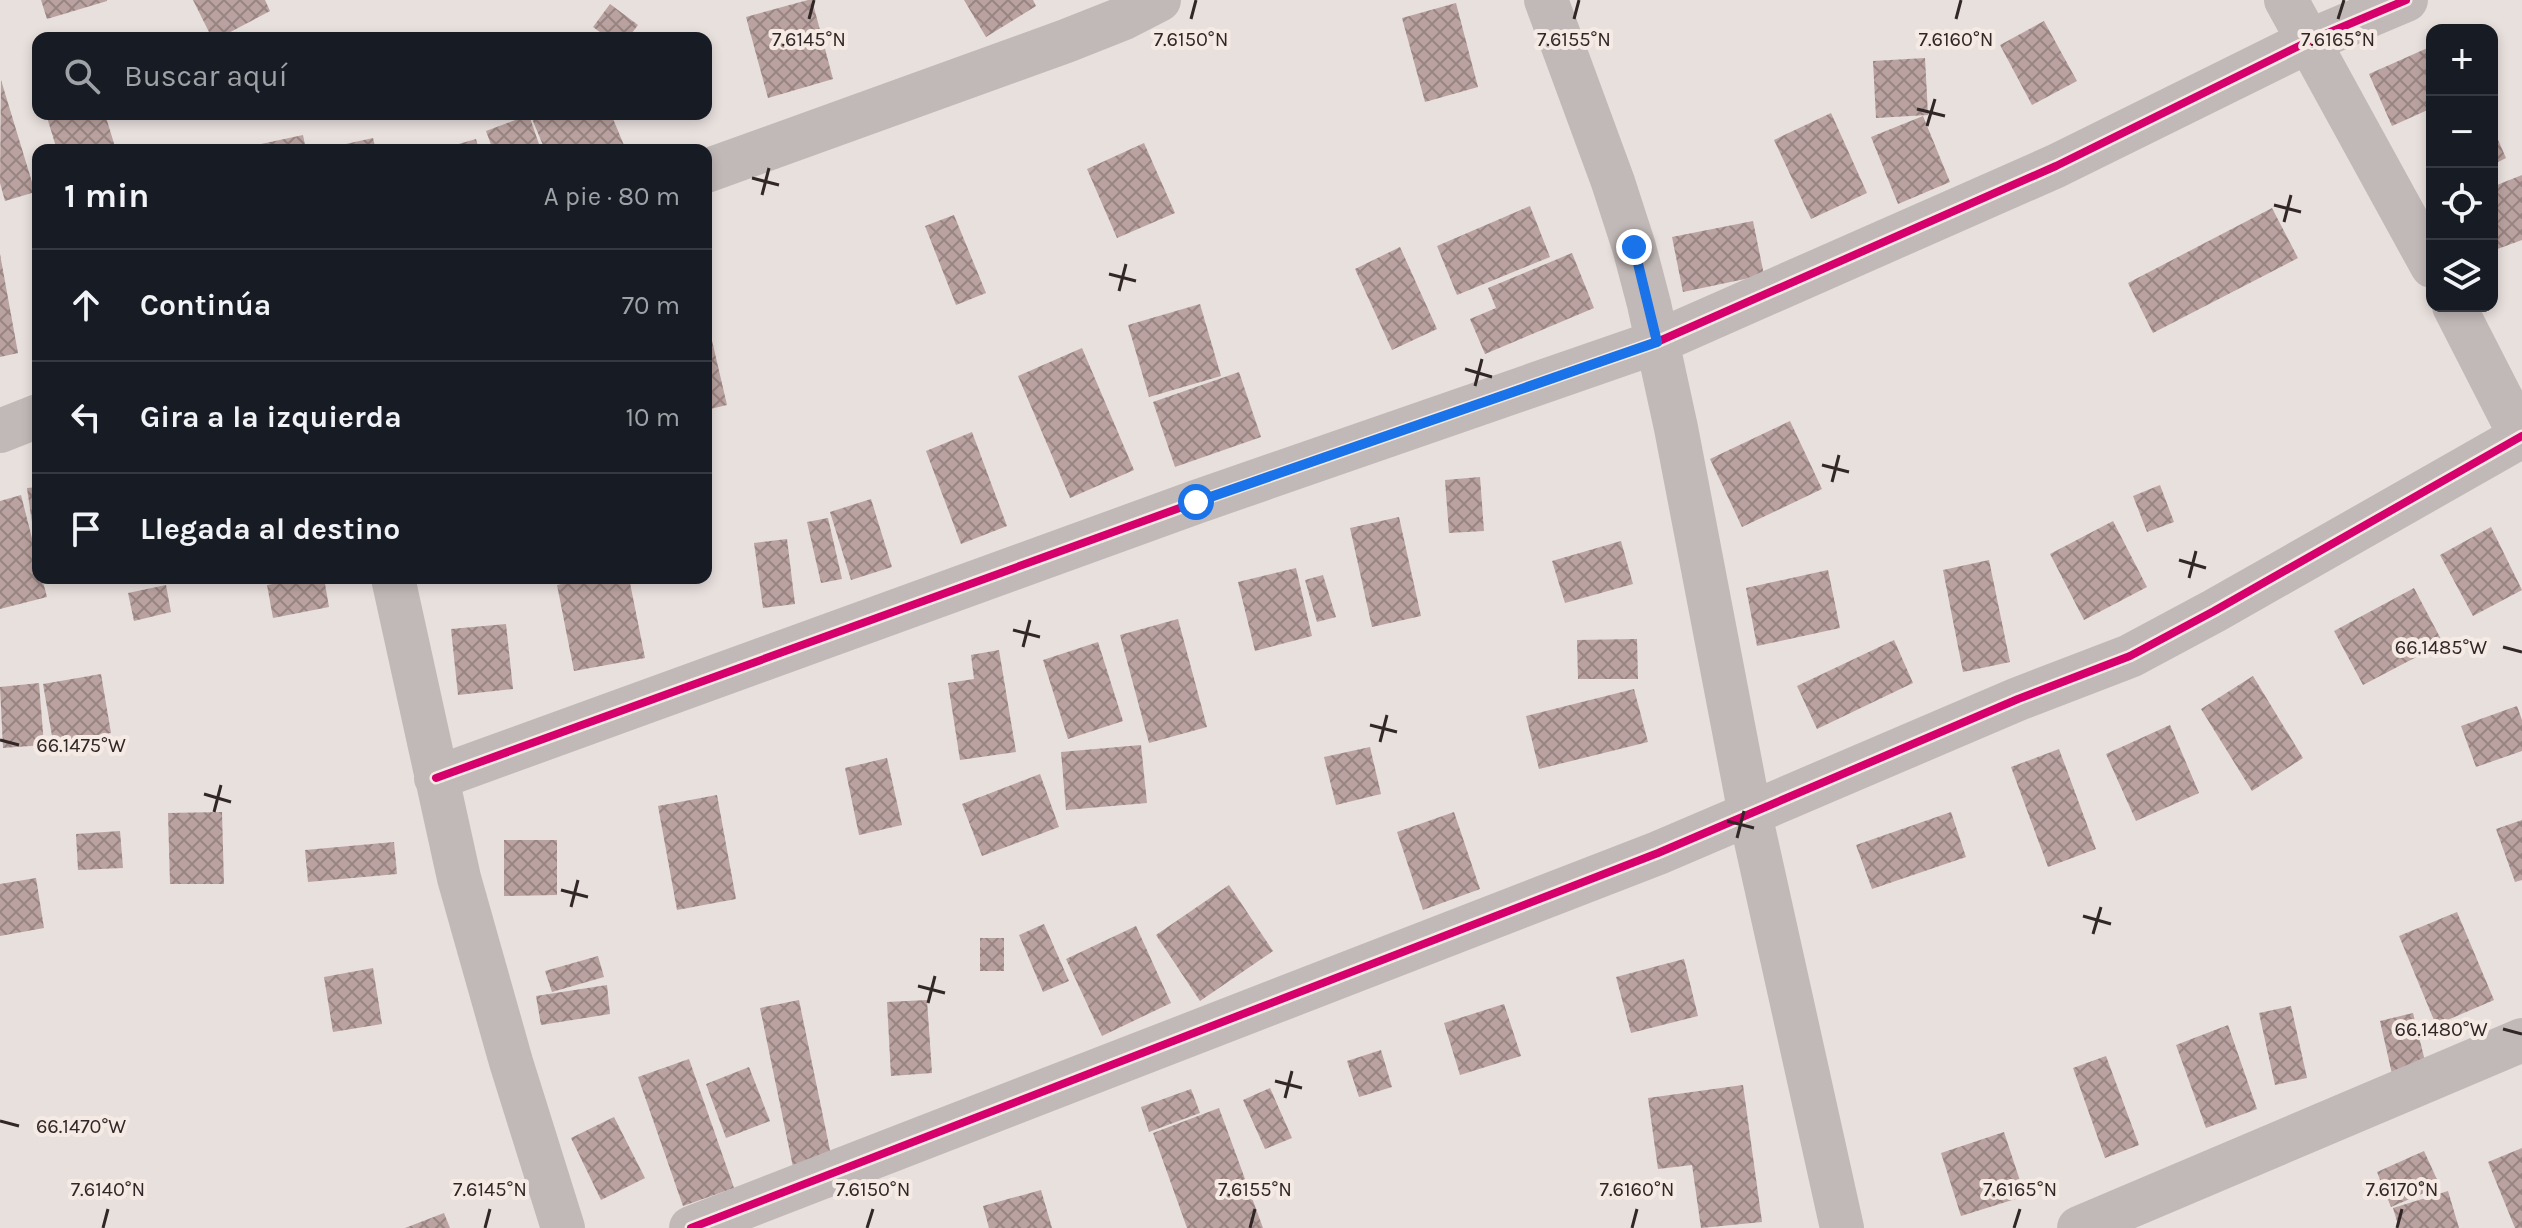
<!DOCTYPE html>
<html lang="es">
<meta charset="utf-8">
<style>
:root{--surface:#171b24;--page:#20242c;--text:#f1f3f6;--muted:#9ea1a6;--line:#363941}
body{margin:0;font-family:Karla,sans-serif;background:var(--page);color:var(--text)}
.controls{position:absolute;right:24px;top:24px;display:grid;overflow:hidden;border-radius:16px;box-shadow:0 4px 12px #0003}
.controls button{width:72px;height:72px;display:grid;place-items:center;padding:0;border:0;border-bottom:2px solid var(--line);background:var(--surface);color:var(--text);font:40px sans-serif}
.stop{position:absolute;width:24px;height:24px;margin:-18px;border:6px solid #1a73e8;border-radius:50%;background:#fff}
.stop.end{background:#1a73e8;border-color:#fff;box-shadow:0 2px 8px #0008}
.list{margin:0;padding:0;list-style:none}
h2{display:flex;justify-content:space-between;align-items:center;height:104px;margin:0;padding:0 32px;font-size:34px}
h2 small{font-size:26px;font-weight:400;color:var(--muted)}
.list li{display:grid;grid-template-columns:52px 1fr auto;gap:24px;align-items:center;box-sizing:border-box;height:112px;padding:0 32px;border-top:2px solid var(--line)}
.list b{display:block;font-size:30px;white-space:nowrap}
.list em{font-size:26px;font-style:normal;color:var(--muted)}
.icon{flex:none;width:44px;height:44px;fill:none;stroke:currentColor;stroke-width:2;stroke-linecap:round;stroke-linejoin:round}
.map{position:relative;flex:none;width:2522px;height:1228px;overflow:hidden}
.search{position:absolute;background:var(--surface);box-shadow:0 4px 12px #0003;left:32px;top:32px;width:680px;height:88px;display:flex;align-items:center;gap:20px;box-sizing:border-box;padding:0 28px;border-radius:16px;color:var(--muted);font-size:30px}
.panel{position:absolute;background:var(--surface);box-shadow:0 4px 12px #0003;left:32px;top:144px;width:680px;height:440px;border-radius:16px}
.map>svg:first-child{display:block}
.building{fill:url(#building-cross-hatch)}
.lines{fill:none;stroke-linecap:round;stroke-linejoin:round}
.minor{stroke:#c1b9b7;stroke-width:44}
.cycleway-casing{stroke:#f6eae4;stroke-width:13}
.cycleway{stroke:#d6006c;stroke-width:8}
.route{stroke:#1a73e8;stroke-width:10}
.ticks{fill:none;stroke:#312726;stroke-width:3}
.ticks-label{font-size:20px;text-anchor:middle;fill:#312726;stroke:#f6eae4;stroke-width:8;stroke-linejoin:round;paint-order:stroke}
</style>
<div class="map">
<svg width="2522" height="1228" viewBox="0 0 2522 1228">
<defs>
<pattern id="building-cross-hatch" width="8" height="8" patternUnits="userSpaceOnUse" patternTransform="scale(2)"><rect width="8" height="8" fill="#baa2a0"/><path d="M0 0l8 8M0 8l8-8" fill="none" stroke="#988482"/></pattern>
</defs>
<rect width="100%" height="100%" fill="#e8e0dd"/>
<path class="building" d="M41,0H107V1L47,19Z
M193,0H265L270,11L219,38H212Z
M808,0H812L833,79L768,98L746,17Z
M964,0H1033L1036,6L986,37Z
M1456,3L1478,87L1425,102L1402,18Z
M610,4L638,25L628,38H608L593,27Z
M2044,21L2077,81L2032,105L2000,45Z
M2432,46V108L2392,126L2369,74Z
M1925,58L1928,115L1876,118L1873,61Z
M1,80L35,192L5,201L0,183Z
M1831,113L1867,193L1811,219L1774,140Z
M46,114H105L116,150H57Z
M530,114H611L626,150H545Z
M529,115L541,150H493L486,131Z
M1923,116L1950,182L1898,204L1871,137Z
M2492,126L2506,158L2492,165Z
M303,135L306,150H237V149Z
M373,138L376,150H323V149Z
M476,139L479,150H441V149Z
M1144,143L1175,213L1117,238L1087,169Z
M2522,175V240L2492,251V187Z
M1530,206L1550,257L1457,295L1437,246Z
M2272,208L2298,258L2153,333L2128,283Z
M954,215L986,293L956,305L925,226Z
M1753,221L1764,275L1683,292L1672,237Z
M1400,247L1437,329L1392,350L1355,269Z
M1572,253L1594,308L1485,354L1470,319L1496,308L1488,288Z
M0,254L18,353L0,357Z
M1200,304L1221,376L1149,397L1128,325Z
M706,315L727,405L706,410Z
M1082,348L1134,470L1070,498L1018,376Z
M1239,372L1261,437L1175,467L1153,402Z
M1790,421L1822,489L1742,527L1710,459Z
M972,432L1007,526L961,544L926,451Z
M1480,477L1484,531L1449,533L1445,480Z
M2160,485L2174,522L2147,532L2133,496Z
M38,487V550H36L27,488Z
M21,495L38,562V578H42L47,597L0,609V501Z
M871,499L892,567L851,580L830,512Z
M1399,517L1421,616L1372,627L1350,528Z
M828,518L842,579L821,583L807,522Z
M2113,521L2147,587L2084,620L2050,554Z
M2491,527L2522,590L2473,616L2440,555Z
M787,539L795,604L763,608L754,543Z
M1621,541L1633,584L1565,603L1552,561Z
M1989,560L2010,662L1963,672L1943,570Z
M1296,568L1312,636L1255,651L1238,582Z
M1828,570L1840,628L1757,646L1746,588Z
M1323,575L1336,617L1317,622L1305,580Z
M308,578H324L329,607L273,618L267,585Z
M592,578H629L645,658L574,671L557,585Z
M166,585L171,612L134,621L128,593Z
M2414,588L2443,643L2363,685L2334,631Z
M1178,619L1207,727L1149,743L1120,635Z
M506,624L513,689L458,695L451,629Z
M1637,639L1638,679H1578L1577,640Z
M1894,640L1913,683L1817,729L1797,686Z
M1098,642L1123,721L1068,739L1043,660Z
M999,650L1016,752L960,760L948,683L974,679L971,655Z
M101,674L111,733L53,742L43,684Z
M2253,676L2303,758L2252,791L2201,709Z
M39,683L44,745L3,748L0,687Z
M1634,689L1648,742L1539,769L1526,716Z
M2517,706L2522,720V751L2476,767L2461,726Z
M2170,725L2199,793L2136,821L2106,754Z
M1141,745L1147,803L1066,810L1061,752Z
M1370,747L1381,794L1336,805L1324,757Z
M2059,749L2096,849L2048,867L2011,767Z
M887,758L902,825L859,835L845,768Z
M1040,774L1059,827L982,856L962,804Z
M717,795L736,899L677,910L658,806Z
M222,812L224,884H170L168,813Z
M1454,812L1480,889L1423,910L1397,832Z
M1951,812L1966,857L1872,889L1856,845Z
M2522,820V880L2515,882L2496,829Z
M120,831L123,868L78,870L76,834Z
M504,840H557V895L504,896Z
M394,842L397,874L308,882L305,850Z
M36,878L44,928L0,936V884Z
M1229,885L1273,951L1200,1001L1156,935Z
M2457,912L2494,1000L2436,1025L2399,936Z
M1044,924L1069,981L1043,992L1019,935Z
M1136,926L1171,1003L1102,1036L1066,959Z
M980,938H1004V971H980Z
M598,956L604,977L552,992L545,971Z
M1684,959L1698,1016L1631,1033L1616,977Z
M373,968L382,1024L333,1032L324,977Z
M607,985L610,1014L541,1025L536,996Z
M799,1000L832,1160L793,1167L760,1008Z
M927,1000L932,1073L891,1076L887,1002Z
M1504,1004L1521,1056L1460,1075L1444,1023Z
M2291,1006L2307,1078L2275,1085L2259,1013Z
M2413,1013L2426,1065L2392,1074L2380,1021Z
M2228,1025L2257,1109L2206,1128L2176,1045Z
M1381,1050L1392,1087L1359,1097L1347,1061Z
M2106,1056L2139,1145L2105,1158L2073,1068Z
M689,1059L734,1188L683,1206L638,1077Z
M749,1067L770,1121L726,1138L706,1084Z
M1743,1085L1762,1222L1701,1228L1692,1165L1658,1169L1648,1098Z
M1270,1088L1292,1138L1265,1149L1243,1100Z
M1191,1089L1200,1113L1149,1132L1141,1107Z
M1219,1108L1263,1228H1187L1153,1133Z
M614,1117L645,1178L601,1200L571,1138Z
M2004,1132L2025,1196L1961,1216L1941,1153Z
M2522,1148V1228H2515L2488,1162Z
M2424,1151L2440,1186L2391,1207L2377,1172Z
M1041,1190L1052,1228H989L983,1206Z
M2448,1191L2459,1228H2399L2393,1208Z
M444,1213L450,1228H405Z"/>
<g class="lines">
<path class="minor" d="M1546,0L1613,182L1634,247L1649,304L1676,428L1750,814L1842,1228
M2286,0L2432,266
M706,171L1066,41L1124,18L1159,0
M2454,306L2522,439
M0,431L38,416
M393,578L459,878L511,1062L563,1228
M436,778L1196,502L1657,342L2056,166L2309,41L2406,0
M691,1228L1658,853L2018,699L2130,656L2214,611L2522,436
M2079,1228L2522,1040"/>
<defs>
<path id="cycleway" d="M436,778L1196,502L1657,342L2056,166L2309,41L2406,0
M691,1228L1658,853L2018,699L2130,656L2214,611L2522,436"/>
</defs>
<use href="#cycleway" class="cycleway-casing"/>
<use href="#cycleway" class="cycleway"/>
</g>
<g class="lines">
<path class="route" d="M1196,502L1657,342L1634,247"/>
</g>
<path class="ticks" d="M809,19L814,0M1191,19L1196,0M1574,19L1579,0M1956,19L1961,0M2338,19L2344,0M1917,109L1945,116M1927,126L1935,99M752,178L779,185M762,195L769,168M2274,205L2301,212M2284,222L2291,195M1109,274L1136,281M1119,291L1126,264M1465,369L1492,377M1475,386L1482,359M1822,465L1849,472M1832,482L1839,455M2179,560L2206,568M2189,578L2196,551M1013,630L1040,637M1023,647L1030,620M2503,647L2522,652M1370,725L1397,732M0,740L19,745M1380,742L1387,715M204,794L231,802M214,812L221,785M1727,821L1754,828M1737,838L1744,811M561,890L588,897M571,907L578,880M2083,916L2111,924M2093,934L2101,907M918,986L945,993M928,1003L935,976M2503,1029L2522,1034M1275,1081L1302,1088M1285,1098L1292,1071M0,1121L19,1126M103,1228L108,1209M485,1228L490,1209M867,1228L873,1209M1250,1228L1255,1209M1632,1228L1637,1209M2014,1228L2020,1209M2397,1228L2402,1209"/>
<g class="ticks-label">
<text x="809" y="46">7.6145°N</text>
<text x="1191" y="46">7.6150°N</text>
<text x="1574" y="46">7.6155°N</text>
<text x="1956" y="46">7.6160°N</text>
<text x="2338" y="46">7.6165°N</text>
<text x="2441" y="654">66.1485°W</text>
<text x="81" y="752">66.1475°W</text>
<text x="2441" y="1036">66.1480°W</text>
<text x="81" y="1133">66.1470°W</text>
<text x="108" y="1196">7.6140°N</text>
<text x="490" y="1196">7.6145°N</text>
<text x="873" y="1196">7.6150°N</text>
<text x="1255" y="1196">7.6155°N</text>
<text x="1637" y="1196">7.6160°N</text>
<text x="2020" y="1196">7.6165°N</text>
<text x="2402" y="1196">7.6170°N</text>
</g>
</svg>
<div class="controls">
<button>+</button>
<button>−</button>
<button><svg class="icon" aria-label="locate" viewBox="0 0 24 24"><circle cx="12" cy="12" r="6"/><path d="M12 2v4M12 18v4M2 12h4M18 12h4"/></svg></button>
<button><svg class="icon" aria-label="layers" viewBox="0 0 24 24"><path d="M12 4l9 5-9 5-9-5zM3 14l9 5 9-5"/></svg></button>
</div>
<div class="stop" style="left:1196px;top:502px"></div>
<div class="stop end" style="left:1634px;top:247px"></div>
<div class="search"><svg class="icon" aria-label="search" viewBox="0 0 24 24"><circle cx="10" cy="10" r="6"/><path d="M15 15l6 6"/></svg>Buscar aquí</div>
<section class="panel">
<h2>1 min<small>A pie · 80 m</small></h2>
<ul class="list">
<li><svg class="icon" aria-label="ahead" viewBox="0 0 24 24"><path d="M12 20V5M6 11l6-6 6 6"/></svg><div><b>Continúa</b></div><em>70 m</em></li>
<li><svg class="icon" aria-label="left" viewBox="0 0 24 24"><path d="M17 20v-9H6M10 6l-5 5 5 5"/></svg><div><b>Gira a la izquierda</b></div><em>10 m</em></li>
<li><svg class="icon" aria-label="arrive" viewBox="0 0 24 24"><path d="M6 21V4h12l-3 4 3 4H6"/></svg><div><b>Llegada al destino</b></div></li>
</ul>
</section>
</div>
